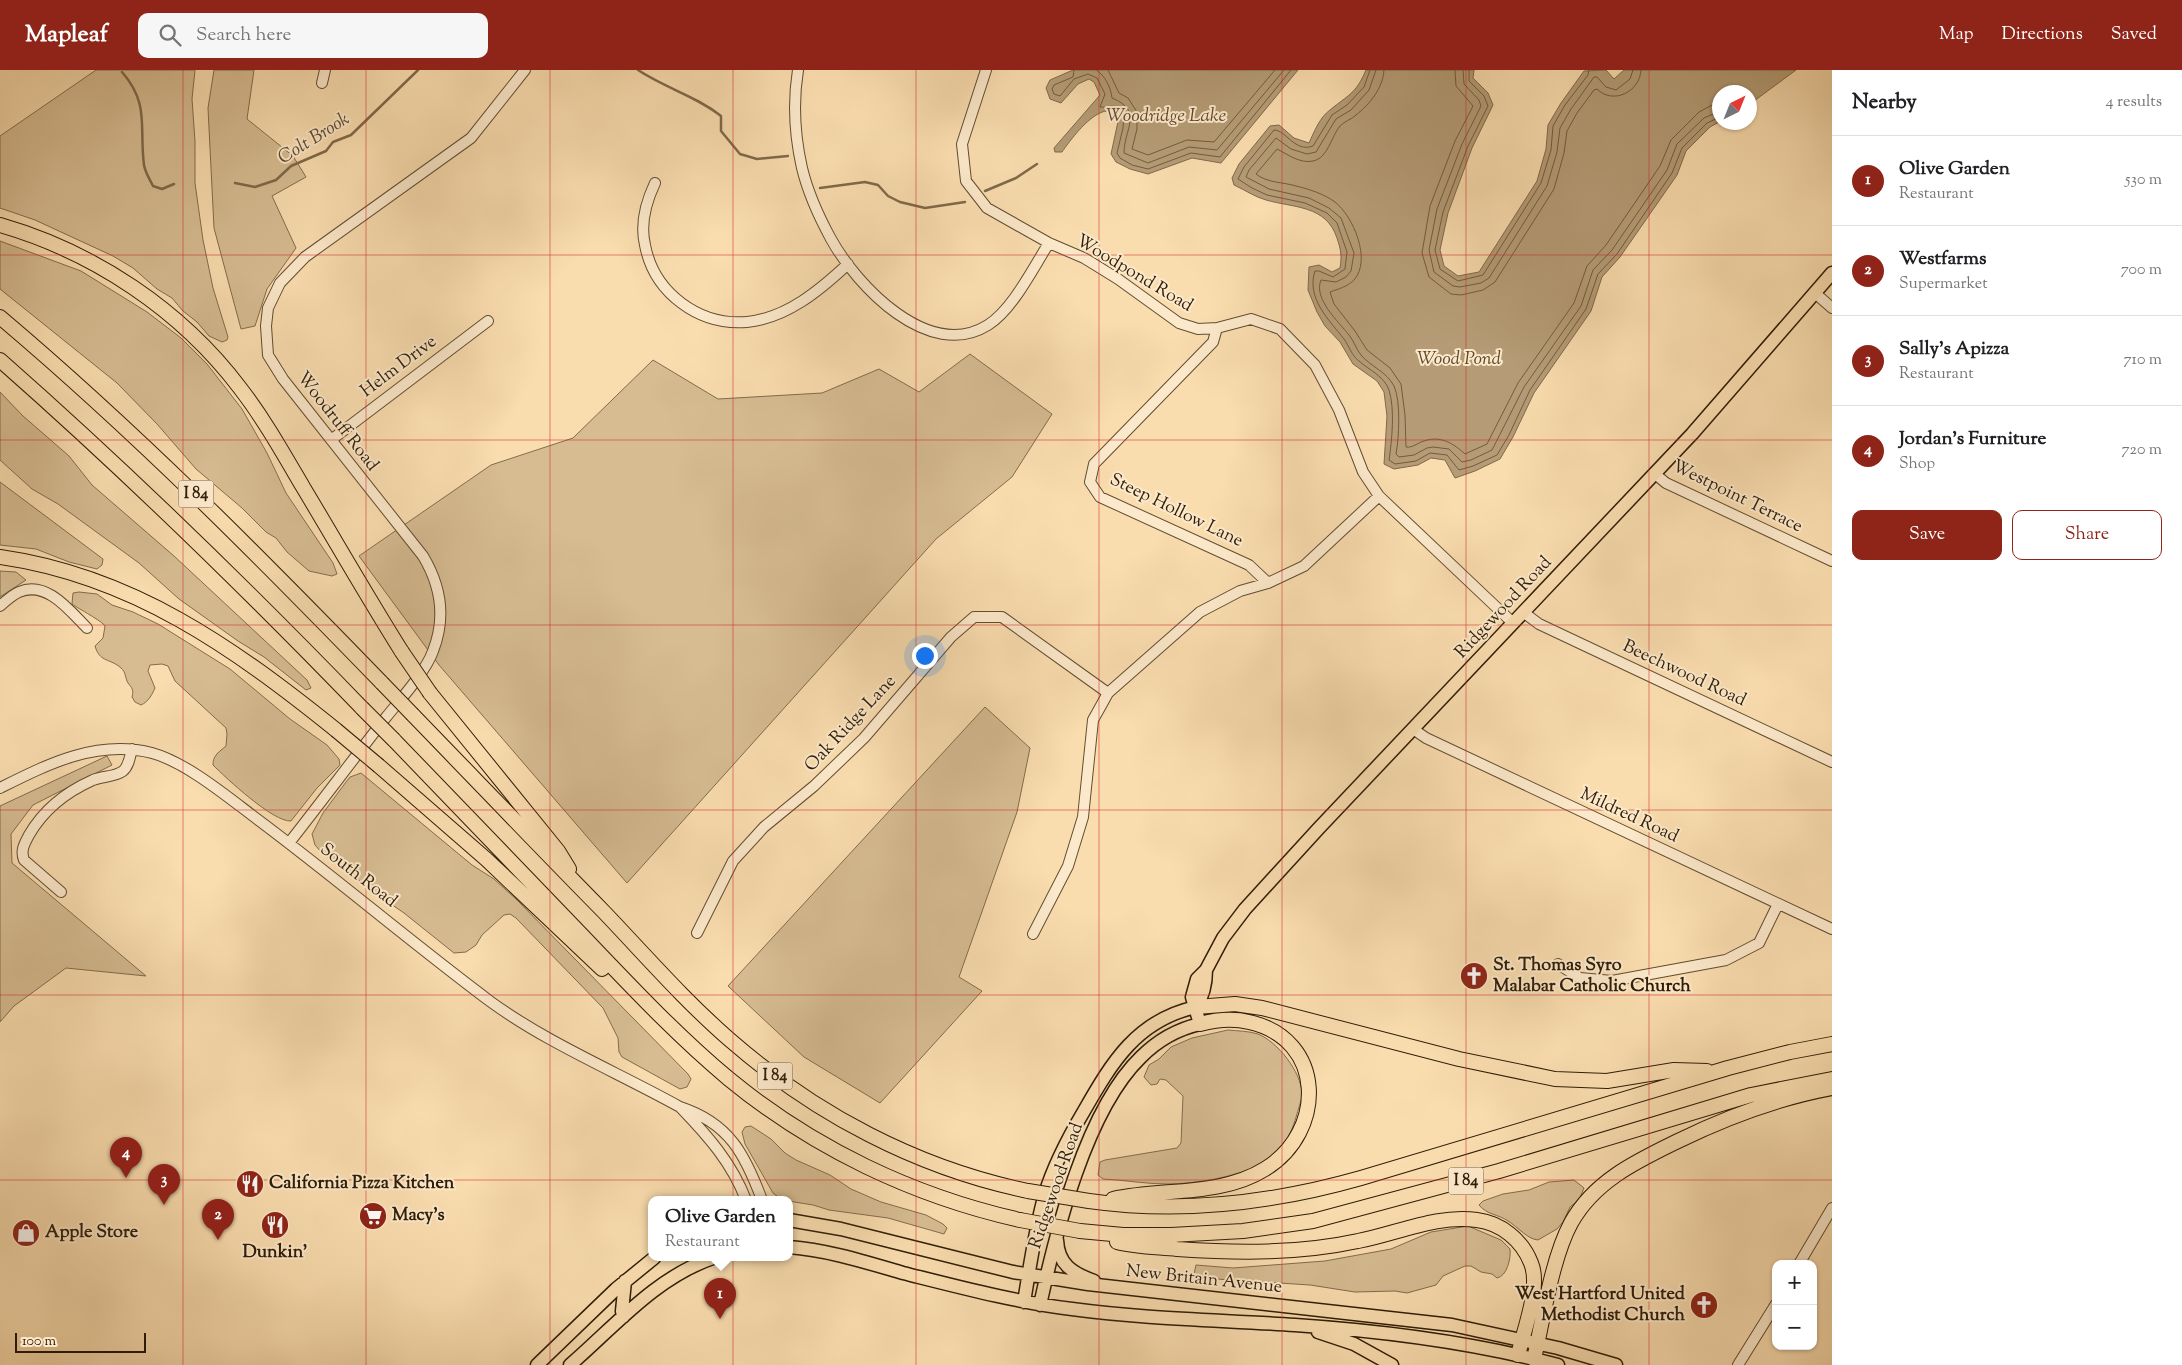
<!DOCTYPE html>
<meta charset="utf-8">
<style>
:root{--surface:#fff;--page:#f6f6f6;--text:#202124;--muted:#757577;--line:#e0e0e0;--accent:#8f2418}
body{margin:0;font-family:"Sorts Mill Goudy",serif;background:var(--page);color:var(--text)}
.controls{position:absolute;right:15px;bottom:15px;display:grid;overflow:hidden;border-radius:10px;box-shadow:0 1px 4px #0004}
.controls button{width:45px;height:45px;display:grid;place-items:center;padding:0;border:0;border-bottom:1px solid var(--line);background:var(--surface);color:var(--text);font:25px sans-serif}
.compass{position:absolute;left:1712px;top:15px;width:45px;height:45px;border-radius:50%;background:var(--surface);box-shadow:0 1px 4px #0004;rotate:43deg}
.scale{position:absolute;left:15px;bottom:12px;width:131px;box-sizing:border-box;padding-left:5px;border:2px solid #2f1d07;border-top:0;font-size:14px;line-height:18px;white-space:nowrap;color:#2f1d07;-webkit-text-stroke:4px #fce9cb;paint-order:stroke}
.you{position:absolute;left:924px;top:585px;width:18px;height:18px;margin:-12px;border:4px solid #fff;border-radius:50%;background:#1a73e8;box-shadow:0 0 0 8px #1a73e833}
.badge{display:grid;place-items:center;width:32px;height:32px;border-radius:50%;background:var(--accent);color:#fff;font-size:16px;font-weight:700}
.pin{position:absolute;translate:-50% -41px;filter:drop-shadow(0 1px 2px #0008)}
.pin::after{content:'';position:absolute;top:26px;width:18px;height:15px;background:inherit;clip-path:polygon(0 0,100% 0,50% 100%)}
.popup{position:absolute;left:648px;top:1126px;width:145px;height:65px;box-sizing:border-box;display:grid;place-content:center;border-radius:10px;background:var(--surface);filter:drop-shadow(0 1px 4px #0005);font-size:16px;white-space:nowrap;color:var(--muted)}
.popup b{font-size:19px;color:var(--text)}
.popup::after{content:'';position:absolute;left:50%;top:100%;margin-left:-10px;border:10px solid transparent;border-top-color:var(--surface)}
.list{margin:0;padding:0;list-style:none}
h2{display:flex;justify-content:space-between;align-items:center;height:65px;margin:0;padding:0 20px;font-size:21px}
h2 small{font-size:16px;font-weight:400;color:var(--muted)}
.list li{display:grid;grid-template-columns:32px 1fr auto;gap:15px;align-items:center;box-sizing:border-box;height:90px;padding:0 20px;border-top:1px solid var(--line)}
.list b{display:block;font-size:19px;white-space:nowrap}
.list p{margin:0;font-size:16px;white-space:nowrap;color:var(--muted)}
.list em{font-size:16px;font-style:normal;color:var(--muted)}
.actions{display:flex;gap:10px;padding:15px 20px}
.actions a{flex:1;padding:11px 0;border:1px solid var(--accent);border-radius:10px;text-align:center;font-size:18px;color:var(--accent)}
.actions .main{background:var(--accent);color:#fff}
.icon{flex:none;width:28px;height:28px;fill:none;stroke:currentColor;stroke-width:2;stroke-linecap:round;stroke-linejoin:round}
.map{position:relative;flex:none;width:1832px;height:1295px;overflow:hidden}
header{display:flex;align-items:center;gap:30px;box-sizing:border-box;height:70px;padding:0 25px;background:var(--accent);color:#fff}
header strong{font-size:24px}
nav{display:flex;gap:28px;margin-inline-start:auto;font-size:18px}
.search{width:350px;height:45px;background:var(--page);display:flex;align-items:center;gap:12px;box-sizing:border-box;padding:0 18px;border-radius:10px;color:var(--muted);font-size:19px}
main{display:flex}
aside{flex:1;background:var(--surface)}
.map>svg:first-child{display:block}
.green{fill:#d7bc92;stroke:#836c4c}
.water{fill:#b59c76;stroke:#7f694a}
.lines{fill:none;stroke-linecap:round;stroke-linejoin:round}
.shore{stroke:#725c3e;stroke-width:1}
.stream{stroke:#7f694a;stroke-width:2.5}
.minor-casing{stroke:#624d31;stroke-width:12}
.major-casing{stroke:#2f1d07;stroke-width:15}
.highway-casing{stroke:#2f1d07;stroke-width:16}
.minor{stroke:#fce9cb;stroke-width:10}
.major{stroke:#faddaf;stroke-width:12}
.highway{stroke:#faddaf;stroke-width:14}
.highway-bridge-casing{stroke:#2f1d07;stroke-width:16;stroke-linecap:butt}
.highway-bridge{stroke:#faddaf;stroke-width:14}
.grid{fill:none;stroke:#d62828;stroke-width:1;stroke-opacity:0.55}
.labels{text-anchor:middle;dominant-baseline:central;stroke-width:4;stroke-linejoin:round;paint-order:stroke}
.shield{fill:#fce9cb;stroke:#6c5a42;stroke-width:1}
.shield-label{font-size:16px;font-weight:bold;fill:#2f1d07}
.street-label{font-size:18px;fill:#2f1d07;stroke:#fce9cb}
.poi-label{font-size:18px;font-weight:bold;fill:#2f1d07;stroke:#fce9cb;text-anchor:start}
.water-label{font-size:19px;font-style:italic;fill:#5e492e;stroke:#fce9cb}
</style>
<header>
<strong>Mapleaf</strong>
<div class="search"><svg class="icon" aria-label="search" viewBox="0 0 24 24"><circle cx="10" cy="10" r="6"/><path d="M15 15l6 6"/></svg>Search here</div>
<nav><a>Map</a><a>Directions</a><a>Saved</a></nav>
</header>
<main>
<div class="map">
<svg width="1832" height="1295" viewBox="0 0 1832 1295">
<rect width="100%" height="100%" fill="#faddaf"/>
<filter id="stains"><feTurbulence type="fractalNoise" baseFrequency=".004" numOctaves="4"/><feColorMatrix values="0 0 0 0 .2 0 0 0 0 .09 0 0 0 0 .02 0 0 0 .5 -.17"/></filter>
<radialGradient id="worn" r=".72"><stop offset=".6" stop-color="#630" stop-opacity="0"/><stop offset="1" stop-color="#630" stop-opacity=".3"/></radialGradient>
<path class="green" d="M96,0H195L192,29L195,71V113L203,170L213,218L228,267L227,270L222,272L209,266L197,252L183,241L172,228L157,219L133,198L113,186L35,150L0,138V66Z
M214,0H254L247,49L293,86L306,107L272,126L296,178L267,219L255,256L241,259L214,158L208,38Z
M0,171L81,201L147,242L181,268L207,294L242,339L267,383L286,423L333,493L337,504L332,506L309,501L287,482L276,468L266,462L242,438L196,399L157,354L117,313L0,219Z
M970,284L1052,344L1012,407L936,469L627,813L439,595L359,486L491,395L573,368L653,290L718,329L822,323L879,299L919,322Z
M0,322L23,346L69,386L92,415L174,486L307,610L311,618L306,620L264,587L238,571L179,529L139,493L58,434L32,419L0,390Z
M0,412L103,489L102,495L97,499L69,492L36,479L0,475Z
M0,501L16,502L26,510L0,527Z
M79,522L97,524L112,535L133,542L158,554L230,599L290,649L327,675L339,689L340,695L317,718L291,751C273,752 226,708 213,695C213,685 219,682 226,676L227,664L226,658L175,611L168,596L162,594L150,595L148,601L155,618C152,625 148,632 141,635L135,632L132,627C134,620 132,618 128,613C125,608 126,602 121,598C110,588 100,593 95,576L103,568L105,556C102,551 79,539 72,534L73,523Z
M985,637L1030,678L1017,742L959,907L982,921L880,1033L804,987L728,916Z
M107,686L112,695L33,735L11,764L12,793L146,906L66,898L14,936L0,952V736Z
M361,703L472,795L494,809L517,830L688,1004L691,1009L687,1017L680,1019L622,987L619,982L618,968L603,938L516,848L510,844L504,845L482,865L476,875L466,882L454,883L404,843L369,819L346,799L322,783L315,775L312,764L323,743L346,712L350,707Z
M1228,960C1238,961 1249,961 1258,964C1278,972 1301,1002 1302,1023C1303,1027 1300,1033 1299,1037C1292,1062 1286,1079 1263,1093C1238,1107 1195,1114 1167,1114C1146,1114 1124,1110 1103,1109L1098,1105L1100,1092L1105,1090L1177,1078L1181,1073L1183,1026L1166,1010L1160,1009L1157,1014L1151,1015L1144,1007L1149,995L1159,989L1171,977L1192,968Z
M751,1056L771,1069L785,1083L796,1090L830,1105L851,1119L881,1132L926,1145L943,1154L947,1158L944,1164L888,1148L829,1140L813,1135L782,1130L773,1123L745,1074L742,1062L745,1057Z
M1574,1110L1584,1118L1579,1130L1570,1137L1563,1152L1557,1159L1538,1170C1527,1169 1518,1157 1508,1151C1498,1144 1487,1145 1479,1135L1483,1131L1503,1124L1529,1120L1549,1112Z
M1468,1156L1501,1170L1510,1179C1511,1189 1507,1206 1497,1208L1492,1204L1481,1202L1471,1196H1465L1443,1206L1436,1215L1407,1223L1395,1221L1355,1222L1310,1215L1201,1208L1194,1204L1196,1195L1233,1198L1325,1191L1391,1179L1431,1162Z"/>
<path class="water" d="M1073,0H1298L1221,93L1192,88L1148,104L1130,99L1116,92L1111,84L1119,47C1103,25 1071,69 1062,82H1055L1054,78L1100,25L1094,12L1089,9L1078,14L1061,33L1050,29L1046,18L1050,10Z
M1366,0H1474L1473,8L1488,23L1493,35L1472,78L1448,143L1440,180L1444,196L1458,206L1479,202L1537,111L1546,79L1548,55L1561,33L1584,1L1606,0L1614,9L1624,0H1796L1750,34V22H1720L1719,52L1710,57L1686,81L1677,105L1620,187L1602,207L1591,241L1534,323L1513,367L1500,389L1475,401L1455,408L1445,390L1431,388L1418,395L1394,399L1384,394L1387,346L1384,322L1377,311L1353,294L1340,272L1325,256L1317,242L1308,220L1309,197L1319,195L1332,202L1340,198C1342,186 1341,180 1337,168C1326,135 1294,138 1266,130C1255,127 1245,120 1234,115L1232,108L1239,94L1270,56L1279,55L1294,68L1309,73C1314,62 1320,47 1330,40C1348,25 1356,24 1366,0Z"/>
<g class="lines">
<path class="shore" d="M1074,0L1073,7L1054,15L1052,19L1054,24L1060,26L1074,9L1088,4L1097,8L1105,24L1100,37C1113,38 1115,31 1124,46L1123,58L1117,83L1120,88L1132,95L1148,99L1191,83L1220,87L1291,0
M1096,0C1105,5 1111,18 1112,28C1144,41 1124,59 1124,83L1148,93L1189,77L1217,80L1284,0
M1108,0L1119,23L1128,28L1137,42V59L1132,79L1148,85L1187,70L1214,72L1275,0
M1370,0L1364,17L1347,35L1332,45L1313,76C1295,83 1286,60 1274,60L1244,97L1238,109L1252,118L1267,125L1305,133L1327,143L1337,153L1347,182L1345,199L1333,207L1319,201H1315C1306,228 1329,250 1344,269C1349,276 1352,286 1359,291C1369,300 1384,306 1389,320C1395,339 1392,370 1389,390L1395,394L1416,391L1430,383L1447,385L1459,400L1473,396L1497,385L1509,365L1530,320L1586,239L1598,204L1617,184L1672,103L1682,78L1707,53L1720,47
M1376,0L1369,20L1351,40L1336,49L1316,82L1307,84L1291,79L1276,68L1249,100L1246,107L1269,119L1309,128L1329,138L1341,148L1354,183L1351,201L1346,207L1336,212L1321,210C1313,229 1339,252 1349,265C1354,271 1356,279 1361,285C1371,297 1386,301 1394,316C1401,331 1399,368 1396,384L1399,387L1414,385L1427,378L1433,377L1449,379L1462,392L1471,390L1492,380L1524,317L1581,236L1593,200L1612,180L1667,100L1677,74L1704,48L1720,41
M1384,0C1383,18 1370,34 1356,45C1352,49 1345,51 1340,56C1331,67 1328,88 1313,91C1300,94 1287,84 1277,79L1256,104C1267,113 1283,112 1296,116C1309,119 1324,124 1335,132C1353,146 1372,190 1354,210C1347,217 1338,219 1330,222L1334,234L1355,261L1367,280L1390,298L1401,314L1405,345L1406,377C1413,378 1417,373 1424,371C1441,365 1454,374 1465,384L1487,374L1518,313L1574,233L1587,196L1606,175L1660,96L1671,70L1699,42L1712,35L1720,34
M1455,0L1456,16L1473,36L1455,71L1430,136L1422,183L1429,207L1451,224L1461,225L1483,220L1495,212L1554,119L1564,83L1567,61L1577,43L1594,20L1597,19C1613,35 1640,22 1641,0
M1463,0L1464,14L1479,30L1481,36L1462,74L1437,139L1429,180L1434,202L1453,216L1460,217L1481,213L1489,208L1547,116L1557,82L1560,58L1571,39L1594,7H1597L1606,17L1616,20L1630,9L1633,0
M1469,0V11L1484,26L1488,36L1468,76L1443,142L1435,180L1440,199L1458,211L1483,205L1541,113L1551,80L1553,56L1565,35L1588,5L1589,0"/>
<path class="stream" d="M638,0C665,18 696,26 721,46V61L740,84L757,89L788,86
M122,2C150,34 139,57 144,95C145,102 150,110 153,116L162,119L174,114
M235,113L255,117L276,110L291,96L326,81L333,72L351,65L418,0
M820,118L865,112L878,115L888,126L900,132L925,138L965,132
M985,121L1016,108L1037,94"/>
<defs>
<path id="minor" d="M798,0C793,31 795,67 802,98C808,123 819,147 831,169C857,216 929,292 988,255C1013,239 1033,198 1049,173
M986,0L962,74L966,111L987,138L1049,173L1084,188L1118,209L1179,253L1198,259L1217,258L1251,249L1280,259L1315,295L1339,340L1363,402L1379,426L1513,553
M322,13L325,0
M655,113C646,132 640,154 645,175C654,223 699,256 747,252C787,248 820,220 848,194
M1815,223L1832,238
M1217,258L1213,272L1094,394L1090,412L1100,427L1249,495L1268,513
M331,370L488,251
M1655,404L1666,413L1832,491
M0,536C6,531 12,525 19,522C47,510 70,541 87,558
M1523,542L1539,554L1832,692
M1413,659L1426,668L1832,859
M0,718C48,694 97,669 152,683C186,692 229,728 257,749C336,808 412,873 491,932C549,974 617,1002 680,1037C729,1053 745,1084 762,1130
M289,773C322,731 354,688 387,646C401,629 426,601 433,581C446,548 441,516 423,486L283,309L268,285L266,256L268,238L280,213L305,187L471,68L525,0
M61,822L24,790C20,780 25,773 29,765C44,739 66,722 93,710C103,706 115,707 123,701C129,696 130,686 132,679
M697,863L733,791L764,757L814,716L864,668L951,567L974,547H1002L1108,623
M1033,864L1068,796L1083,747L1093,650L1108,623L1200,542L1240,521L1268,513L1304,496L1379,426
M1558,894L1580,908L1612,911L1726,890L1759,873L1778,834
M681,1038C708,1066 732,1093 746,1130
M1799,1194L1832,1138
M1738,1295L1776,1234"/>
<path id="major" d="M789,1150L841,1159L1013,1202L1088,1214L1452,1255L1558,1278L1616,1295
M1057,1170C1058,1194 1072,1203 1094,1211
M789,1177C828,1180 865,1192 903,1203C959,1217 1015,1232 1072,1239C1146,1249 1220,1250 1295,1255C1384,1261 1472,1272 1558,1295
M1024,1232C1030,1196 1035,1159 1045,1124C1054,1094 1068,1068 1084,1041C1112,992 1137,950 1196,937C1204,925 1206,913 1206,900
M1040,1235C1056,1162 1086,1040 1141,987C1157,971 1178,959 1200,954L1192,927L1197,909L1206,900L1223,868L1245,839L1319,758L1692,364L1832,203
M623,1247L622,1241L625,1211
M1318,1262L1354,1274L1392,1295
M537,1295L616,1219L654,1188
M570,1295C614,1257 656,1207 713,1188"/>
<path id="highway" d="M0,155C94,182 181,240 240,318C264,349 283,383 303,417C336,472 368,528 402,582
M0,247C135,361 259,486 382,613
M0,290C126,401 246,518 362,638
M0,487C133,506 234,578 336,660
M430,623L558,781L569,799
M413,645C477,711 540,777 604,842C645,885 685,931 730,970C815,1044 917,1098 1028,1121
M394,670C455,734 517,798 579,862C627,912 675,964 729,1009C813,1078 913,1126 1020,1150
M379,696L486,789L602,899
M1196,937L1235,934L1262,938L1459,989L1555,1009L1607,1011L1674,1000L1707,1001
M1113,1129C1162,1118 1220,1127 1265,1099C1326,1062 1326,969 1249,952C1233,948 1215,950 1200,954
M1089,1131C1181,1144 1273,1133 1361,1108L1728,998L1790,982L1832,974
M1080,1161L1123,1165H1171L1243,1161L1313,1151L1499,1101L1751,1025L1832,1009
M1117,1172C1136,1177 1157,1177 1177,1179C1238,1183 1298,1184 1358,1171C1396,1164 1438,1144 1477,1150C1501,1153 1522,1170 1531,1193C1541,1217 1524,1260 1518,1285
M1534,1289C1543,1249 1552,1188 1571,1153C1594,1111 1637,1091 1678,1071C1727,1047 1778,1028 1832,1018"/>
</defs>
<use href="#minor" class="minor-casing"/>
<use href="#major" class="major-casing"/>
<use href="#highway" class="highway-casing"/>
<use href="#minor" class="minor"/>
<use href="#major" class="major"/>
<use href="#highway" class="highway"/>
<defs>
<path id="highway-bridge" d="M402,582L430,623
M382,613L413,645
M362,638L394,670
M336,660L379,696
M1028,1121L1089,1131
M1020,1150L1080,1161"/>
</defs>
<use href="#highway-bridge" class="highway-bridge-casing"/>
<use href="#highway-bridge" class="highway-bridge"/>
</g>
<path class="grid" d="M183,0V1295M366,0V1295M550,0V1295M733,0V1295M916,0V1295M1099,0V1295M1282,0V1295M1466,0V1295M1649,0V1295M0,185H1832M0,370H1832M0,555H1832M0,740H1832M0,925H1832M0,1110H1832"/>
<defs>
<symbol id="church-disc" viewBox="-11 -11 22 22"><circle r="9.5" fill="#8f2418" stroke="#fce9cb"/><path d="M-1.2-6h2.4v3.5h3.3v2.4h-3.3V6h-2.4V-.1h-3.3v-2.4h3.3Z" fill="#fff"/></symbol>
<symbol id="restaurant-disc" viewBox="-11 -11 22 22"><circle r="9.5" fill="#8f2418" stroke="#fce9cb"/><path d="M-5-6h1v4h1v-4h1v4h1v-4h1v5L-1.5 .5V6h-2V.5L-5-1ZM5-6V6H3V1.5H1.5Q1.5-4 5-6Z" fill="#fff"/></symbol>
<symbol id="supermarket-disc" viewBox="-11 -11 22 22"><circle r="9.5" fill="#8f2418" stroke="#fce9cb"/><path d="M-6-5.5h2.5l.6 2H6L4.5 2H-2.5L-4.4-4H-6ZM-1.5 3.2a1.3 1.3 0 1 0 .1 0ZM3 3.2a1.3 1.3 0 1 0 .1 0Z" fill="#fff"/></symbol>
<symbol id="shop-disc" viewBox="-11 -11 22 22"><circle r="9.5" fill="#8f2418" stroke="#fce9cb"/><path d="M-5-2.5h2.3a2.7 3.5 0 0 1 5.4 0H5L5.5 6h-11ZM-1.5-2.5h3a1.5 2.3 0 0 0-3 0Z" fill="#fff"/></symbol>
</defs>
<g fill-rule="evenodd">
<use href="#church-disc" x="1458" y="890" width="32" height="32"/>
<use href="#restaurant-disc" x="234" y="1098" width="32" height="32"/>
<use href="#supermarket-disc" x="357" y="1130" width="32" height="32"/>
<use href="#restaurant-disc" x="259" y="1139" width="32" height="32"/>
<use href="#shop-disc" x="10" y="1147" width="32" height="32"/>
<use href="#church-disc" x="1688" y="1219" width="32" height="32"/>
</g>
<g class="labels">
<g class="shield">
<rect x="178.5" y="410.5" width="35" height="27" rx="4"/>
<rect x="757.5" y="992.5" width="35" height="27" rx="4"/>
<rect x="1448.5" y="1097.5" width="35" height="27" rx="4"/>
</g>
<g class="shield-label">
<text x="196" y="424">I 84</text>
<text x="775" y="1006">I 84</text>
<text x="1466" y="1111">I 84</text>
</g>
<g class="street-label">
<text transform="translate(1134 204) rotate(31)">Woodpond Road</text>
<text transform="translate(399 297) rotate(-37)">Helm Drive</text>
<text transform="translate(337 352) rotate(52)">Woodruff Road</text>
<text transform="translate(1737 427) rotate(26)">Westpoint Terrace</text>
<text transform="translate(1176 441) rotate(26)">Steep Hollow Lane</text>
<text transform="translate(1504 538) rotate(-47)">Ridgewood Road</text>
<text transform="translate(1684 604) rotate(25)">Beechwood Road</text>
<text transform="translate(851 654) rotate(-47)">Oak Ridge Lane</text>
<text transform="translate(1629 746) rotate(25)">Mildred Road</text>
<text transform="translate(358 806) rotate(38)">South Road</text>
<text transform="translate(1057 1116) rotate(-71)">Ridgewood Road</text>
<text transform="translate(1204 1210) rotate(6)">New Britain Avenue</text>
</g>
<g class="poi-label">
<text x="1493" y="896">St. Thomas Syro<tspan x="1493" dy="21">Malabar Catholic Church</tspan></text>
<text x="269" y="1114">California Pizza Kitchen</text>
<text x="392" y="1146">Macy's</text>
<text x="45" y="1163">Apple Store</text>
<text x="275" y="1183" text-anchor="middle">Dunkin'</text>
<text x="1685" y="1225" text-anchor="end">West Hartford United<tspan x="1685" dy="21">Methodist Church</tspan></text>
</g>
<g class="water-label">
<text x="1166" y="46">Woodridge Lake</text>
<text transform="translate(314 69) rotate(-32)">Colt Brook</text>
<text x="1459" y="289">Wood Pond</text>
</g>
</g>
<rect width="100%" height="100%" filter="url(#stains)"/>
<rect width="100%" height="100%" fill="url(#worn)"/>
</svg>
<div class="controls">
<button>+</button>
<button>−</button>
</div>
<svg class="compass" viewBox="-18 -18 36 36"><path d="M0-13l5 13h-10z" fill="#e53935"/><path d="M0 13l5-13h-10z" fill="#757577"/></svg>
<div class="scale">100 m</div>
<div class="you"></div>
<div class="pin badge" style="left:720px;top:1249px">1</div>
<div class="popup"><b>Olive Garden</b>Restaurant</div>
<div class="pin badge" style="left:218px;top:1170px">2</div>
<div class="pin badge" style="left:164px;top:1135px">3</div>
<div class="pin badge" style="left:126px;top:1108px">4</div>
</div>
<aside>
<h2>Nearby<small>4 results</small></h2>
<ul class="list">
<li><span class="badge">1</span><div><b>Olive Garden</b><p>Restaurant</p></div><em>530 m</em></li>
<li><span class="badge">2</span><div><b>Westfarms</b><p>Supermarket</p></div><em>700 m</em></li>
<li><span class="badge">3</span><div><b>Sally's Apizza</b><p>Restaurant</p></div><em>710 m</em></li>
<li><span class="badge">4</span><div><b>Jordan's Furniture</b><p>Shop</p></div><em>720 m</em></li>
</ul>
<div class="actions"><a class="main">Save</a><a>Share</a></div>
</aside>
</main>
